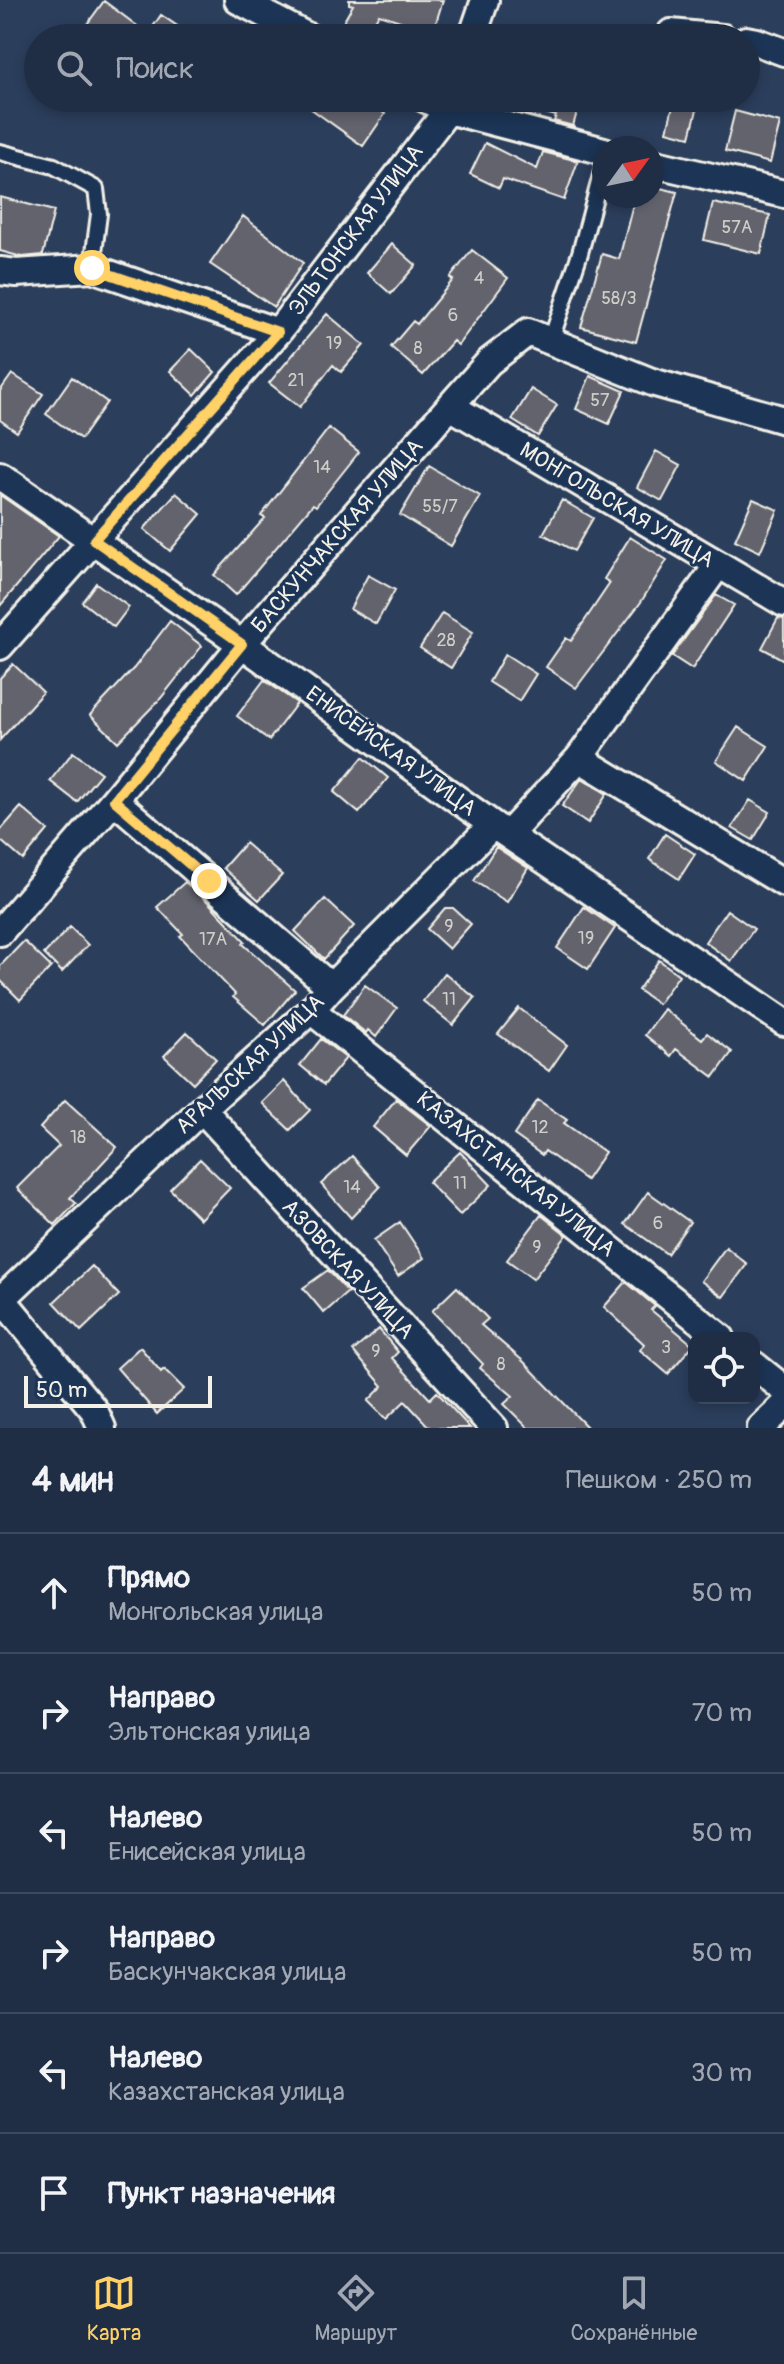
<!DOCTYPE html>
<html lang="ru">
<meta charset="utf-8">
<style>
:root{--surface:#202e45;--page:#28364c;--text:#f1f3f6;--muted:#a2a8b3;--line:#3d4a5e;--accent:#ffd166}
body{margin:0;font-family:Pangolin,sans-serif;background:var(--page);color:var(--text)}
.controls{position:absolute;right:24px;bottom:24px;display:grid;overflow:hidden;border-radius:16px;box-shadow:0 4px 12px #0003}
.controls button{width:72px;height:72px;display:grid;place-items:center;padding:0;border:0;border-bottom:2px solid var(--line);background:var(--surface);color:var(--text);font:40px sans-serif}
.compass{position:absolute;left:592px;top:136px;width:72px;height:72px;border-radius:50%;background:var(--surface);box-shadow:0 4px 12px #0003;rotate:57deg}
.scale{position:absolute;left:24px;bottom:20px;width:188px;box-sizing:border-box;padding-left:8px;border:4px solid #f4f1e8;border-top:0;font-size:22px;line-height:28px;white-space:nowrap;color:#f4f1e8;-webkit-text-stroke:6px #1d3557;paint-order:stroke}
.stop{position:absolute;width:24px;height:24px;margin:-18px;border:6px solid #ffd166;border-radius:50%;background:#fff}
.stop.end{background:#ffd166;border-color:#fff;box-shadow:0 2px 8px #0008}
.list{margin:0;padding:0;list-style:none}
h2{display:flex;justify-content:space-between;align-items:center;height:104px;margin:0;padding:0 32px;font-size:34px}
h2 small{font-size:26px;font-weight:400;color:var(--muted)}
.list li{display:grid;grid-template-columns:52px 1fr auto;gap:24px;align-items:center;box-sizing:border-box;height:120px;padding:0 32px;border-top:2px solid var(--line)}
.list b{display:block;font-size:30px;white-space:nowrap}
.list p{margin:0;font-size:26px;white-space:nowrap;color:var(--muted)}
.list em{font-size:26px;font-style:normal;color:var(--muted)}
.icon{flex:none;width:44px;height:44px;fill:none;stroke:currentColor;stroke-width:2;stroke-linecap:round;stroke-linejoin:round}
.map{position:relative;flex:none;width:784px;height:1428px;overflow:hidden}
.search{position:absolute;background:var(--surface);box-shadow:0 4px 12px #0003;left:24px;right:24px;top:24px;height:88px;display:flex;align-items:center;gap:20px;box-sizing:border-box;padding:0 28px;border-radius:44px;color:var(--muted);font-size:30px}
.sheet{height:824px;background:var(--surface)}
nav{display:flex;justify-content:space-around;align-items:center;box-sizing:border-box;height:112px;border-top:2px solid var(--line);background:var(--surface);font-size:22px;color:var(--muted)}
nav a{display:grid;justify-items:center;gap:4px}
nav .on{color:var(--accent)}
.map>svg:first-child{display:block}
.building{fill:#64646e;stroke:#f4f1e8;stroke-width:2}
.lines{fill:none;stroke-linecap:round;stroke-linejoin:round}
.lane-casing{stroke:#f4f1e8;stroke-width:20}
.street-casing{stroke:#f4f1e8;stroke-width:32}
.lane{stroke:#1d3557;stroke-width:14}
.street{stroke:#1d3557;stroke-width:26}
.route{stroke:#ffd166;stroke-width:10}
.labels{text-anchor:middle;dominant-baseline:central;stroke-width:6;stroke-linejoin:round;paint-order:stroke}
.number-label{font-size:18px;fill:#d0ceca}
.street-label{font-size:22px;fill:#f4f1e8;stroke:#1d3557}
</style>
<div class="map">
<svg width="784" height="1428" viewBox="0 0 784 1428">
<rect width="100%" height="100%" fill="#2b3e5c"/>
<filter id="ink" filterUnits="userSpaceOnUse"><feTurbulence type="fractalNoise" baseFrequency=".0125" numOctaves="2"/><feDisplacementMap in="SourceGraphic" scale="16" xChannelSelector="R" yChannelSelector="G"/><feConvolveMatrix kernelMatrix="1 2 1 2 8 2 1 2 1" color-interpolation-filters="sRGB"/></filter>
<g filter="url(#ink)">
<path class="building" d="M349,0H443L433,32L379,14L365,38H356L340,28L353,5L349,4Z
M104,1L148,34L161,15L195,38H77Z
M296,98H362L385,114L363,146Z
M513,98H581L573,126L554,121L556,116L512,104Z
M675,98H700L690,137L667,131Z
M735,111L780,123L770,163L725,151Z
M485,143L537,169L543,152L578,161L564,200L503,179L499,188L470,174Z
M652,186L677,192L636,342L581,327L602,254L619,259L635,196H652Z
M0,197L54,211L43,255L22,257L0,251Z
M713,203L770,215L761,254L704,240Z
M243,216L303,263L274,307L210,264Z
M392,244L416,265L391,294L367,273Z
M472,250L508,278L458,345L453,341L423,375L391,347L413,321L417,324L453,280L450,278Z
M327,314L364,345L341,372L333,365L300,407L269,383Z
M191,349L215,372L195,395L170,371Z
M12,374L43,394L17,432L0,420V391Z
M590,376L624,391L609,424L576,409Z
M72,377L107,402L81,439L46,414Z
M531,389L557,405L538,436L512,420Z
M329,428L359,452L316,506L313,504L236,595L214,575L265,518L261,516Z
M656,451L681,465L662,501L637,487Z
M429,466L480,496L451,546L400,515Z
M176,493L201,514L170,551L144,529Z
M0,495L59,536L0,606Z
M753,499L778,510L760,552L735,540Z
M562,500L593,518L574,551L543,534Z
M630,537L667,560L641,602L576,688L546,667L566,638L571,641L610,583L604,579Z
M368,575L395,590L376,624L350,609Z
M96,583L129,607L114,627L82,602Z
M716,595L734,605L692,669L672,656Z
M442,613L473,632L451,668L420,648Z
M778,618L784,619V660L762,648Z
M170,621L202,646L161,698L118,742L90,715L134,668Z
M505,654L536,674L519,701L489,682Z
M13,664L43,692L0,740V678Z
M264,680L297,703L269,740L237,716Z
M738,727L768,746L746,781L716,761Z
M73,752L101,773L77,802L50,781Z
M363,757L388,778L359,813L334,792Z
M582,778L607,794L588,823L562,806Z
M750,800L770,812L753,840L732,828Z
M21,807L48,830L23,860L0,840V831Z
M665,834L695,854L679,879L649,859Z
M245,843L282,875L259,900L223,868Z
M496,847L528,868L507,902L474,881Z
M185,882L209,903L245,941L243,944L295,990L265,1025L233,997L235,994L180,936L183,934L157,907Z
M325,899L354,926L324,959L295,931Z
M584,907L615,928L588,969L557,948Z
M445,908H453L471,924L449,949L427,929Z
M727,910L754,929L731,961L705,942Z
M70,927L88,945L62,972L44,954Z
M24,941L51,967L20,1000L0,980V966Z
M659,960L679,975L658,1004L638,990Z
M445,973L475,998L453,1025L423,1001Z
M365,985L397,1008L376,1037L368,1030L366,1033L343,1015Z
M519,1008L567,1045L549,1071L498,1034Z
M664,1009L702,1039L707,1033L732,1052L714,1077L676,1049L671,1056L645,1035Z
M187,1032L216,1059L193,1083L164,1056Z
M321,1039L346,1058L324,1085L300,1065Z
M284,1081L310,1110L290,1130L262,1103Z
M396,1099L431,1126L406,1155L373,1127Z
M65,1100L117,1147L70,1198L76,1203L55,1225L17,1188L59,1146L40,1128Z
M538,1100L567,1120L564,1123L605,1152L586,1180L545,1151L542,1155L514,1135Z
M460,1152L491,1185L460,1215L428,1182Z
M352,1156L380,1187L351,1218L321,1184Z
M200,1159L230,1188L200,1219L170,1189Z
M648,1192L690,1222L667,1254L625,1224Z
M541,1215L567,1235L533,1279L507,1260Z
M400,1222L424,1258L398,1276L374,1240Z
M726,1247L747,1264L723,1297L701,1281Z
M92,1266L119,1295L81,1331L54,1302Z
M328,1270L348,1292L324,1313L303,1288Z
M626,1282L655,1306L651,1310L693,1345L668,1374L640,1350L644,1344L604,1307Z
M457,1287L488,1319L481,1325L523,1361L588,1428H528L504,1404L513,1396L480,1368L483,1364L432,1311Z
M379,1329L398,1352L392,1358L430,1399L437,1392L470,1428H430L405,1401L386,1419L368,1401L383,1386L353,1351Z
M140,1347L161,1372L164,1369L184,1389L157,1414L117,1368Z"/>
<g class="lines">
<defs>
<path id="lane" d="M0,152L54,166L96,189L99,214L92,268
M551,340L580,253L604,164"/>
<path id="street" d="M238,0L310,38
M671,33L723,38
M472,38L485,0
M746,40L757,42L784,52
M424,98L448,110L604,151
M652,163L784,194
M0,271L16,273L92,268L278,332
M450,406L784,603
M0,476L242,644L493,825L784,1022
M0,646L278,332L448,110L452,98
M579,758L784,883
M114,800L331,987
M508,835L579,758L718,565
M0,932L114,800L242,644L450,406L489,362L528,332L652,382L784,420
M311,1010L721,1338
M202,1109L494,1428
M2,1299L202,1109L311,1010L331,987L493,825
M0,1300L2,1299L94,1410L102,1428
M754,1365L784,1389
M761,1428L784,1406"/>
</defs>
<use href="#lane" class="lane-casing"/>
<use href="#street" class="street-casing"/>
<use href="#lane" class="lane"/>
<use href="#street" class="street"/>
</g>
</g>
<g class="lines" filter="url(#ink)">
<path class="route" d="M92,268L278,332L94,540L242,644L114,800L209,881"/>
</g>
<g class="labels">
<g class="number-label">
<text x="737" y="227">57А</text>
<text x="479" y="278">4</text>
<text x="619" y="298">58/3</text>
<text x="453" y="315">6</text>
<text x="334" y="343">19</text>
<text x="418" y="348">8</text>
<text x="296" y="380">21</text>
<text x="600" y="400">57</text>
<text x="322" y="467">14</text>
<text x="440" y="506">55/7</text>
<text x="446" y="640">28</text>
<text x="449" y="926">9</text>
<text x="586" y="938">19</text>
<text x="213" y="939">17А</text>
<text x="449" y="999">11</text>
<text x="540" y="1127">12</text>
<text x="78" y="1137">18</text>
<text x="460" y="1183">11</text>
<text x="352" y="1187">14</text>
<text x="658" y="1223">6</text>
<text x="537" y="1247">9</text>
<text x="666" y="1347">3</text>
<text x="376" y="1351">9</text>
<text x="501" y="1364">8</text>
</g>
<g class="street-label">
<text transform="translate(356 230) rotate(-53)">ЭЛЬТОНСКАЯ УЛИЦА</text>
<text transform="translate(617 505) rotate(31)">МОНГОЛЬСКАЯ УЛИЦА</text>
<text transform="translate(337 536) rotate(-49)">БАСКУНЧАКСКАЯ УЛИЦА</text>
<text transform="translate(391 751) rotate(36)">ЕНИСЕЙСКАЯ УЛИЦА</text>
<text transform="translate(250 1064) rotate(-43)">АРАЛЬСКАЯ УЛИЦА</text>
<text transform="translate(516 1174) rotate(39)">КАЗАХСТАНСКАЯ УЛИЦА</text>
<text transform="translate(348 1269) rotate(47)">АЗОВСКАЯ УЛИЦА</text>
</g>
</g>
</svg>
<div class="controls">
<button><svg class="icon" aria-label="locate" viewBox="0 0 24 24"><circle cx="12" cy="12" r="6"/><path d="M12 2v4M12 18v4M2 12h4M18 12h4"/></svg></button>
</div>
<svg class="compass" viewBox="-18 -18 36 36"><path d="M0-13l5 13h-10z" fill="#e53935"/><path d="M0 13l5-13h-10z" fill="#a2a8b3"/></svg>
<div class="scale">50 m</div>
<div class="stop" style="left:92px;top:268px"></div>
<div class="stop end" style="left:209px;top:881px"></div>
<div class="search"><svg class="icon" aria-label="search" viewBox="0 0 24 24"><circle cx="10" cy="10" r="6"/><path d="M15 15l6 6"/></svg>Поиск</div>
</div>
<section class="sheet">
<h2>4 мин<small>Пешком · 250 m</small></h2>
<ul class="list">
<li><svg class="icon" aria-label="ahead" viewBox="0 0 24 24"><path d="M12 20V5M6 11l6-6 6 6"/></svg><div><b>Прямо</b><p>Монгольская улица</p></div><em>50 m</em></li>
<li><svg class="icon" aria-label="right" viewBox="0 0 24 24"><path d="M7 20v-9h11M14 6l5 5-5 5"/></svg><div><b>Направо</b><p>Эльтонская улица</p></div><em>70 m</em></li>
<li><svg class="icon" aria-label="left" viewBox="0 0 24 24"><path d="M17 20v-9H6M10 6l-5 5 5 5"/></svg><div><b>Налево</b><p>Енисейская улица</p></div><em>50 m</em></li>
<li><svg class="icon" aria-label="right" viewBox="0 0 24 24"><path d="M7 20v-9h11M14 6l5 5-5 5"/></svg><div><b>Направо</b><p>Баскунчакская улица</p></div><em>50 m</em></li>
<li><svg class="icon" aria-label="left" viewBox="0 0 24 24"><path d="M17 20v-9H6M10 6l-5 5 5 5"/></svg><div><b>Налево</b><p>Казахстанская улица</p></div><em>30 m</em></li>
<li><svg class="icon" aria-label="arrive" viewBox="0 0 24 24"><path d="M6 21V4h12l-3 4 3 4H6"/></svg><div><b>Пункт назначения</b></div></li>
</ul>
</section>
<nav>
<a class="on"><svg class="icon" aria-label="map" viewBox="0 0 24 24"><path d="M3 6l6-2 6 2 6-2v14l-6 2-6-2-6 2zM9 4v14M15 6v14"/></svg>Карта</a>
<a><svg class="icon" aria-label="directions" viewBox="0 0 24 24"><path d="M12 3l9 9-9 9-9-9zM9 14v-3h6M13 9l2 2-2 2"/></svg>Маршрут</a>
<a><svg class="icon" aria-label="saved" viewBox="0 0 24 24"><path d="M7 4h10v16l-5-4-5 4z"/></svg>Сохранённые</a>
</nav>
